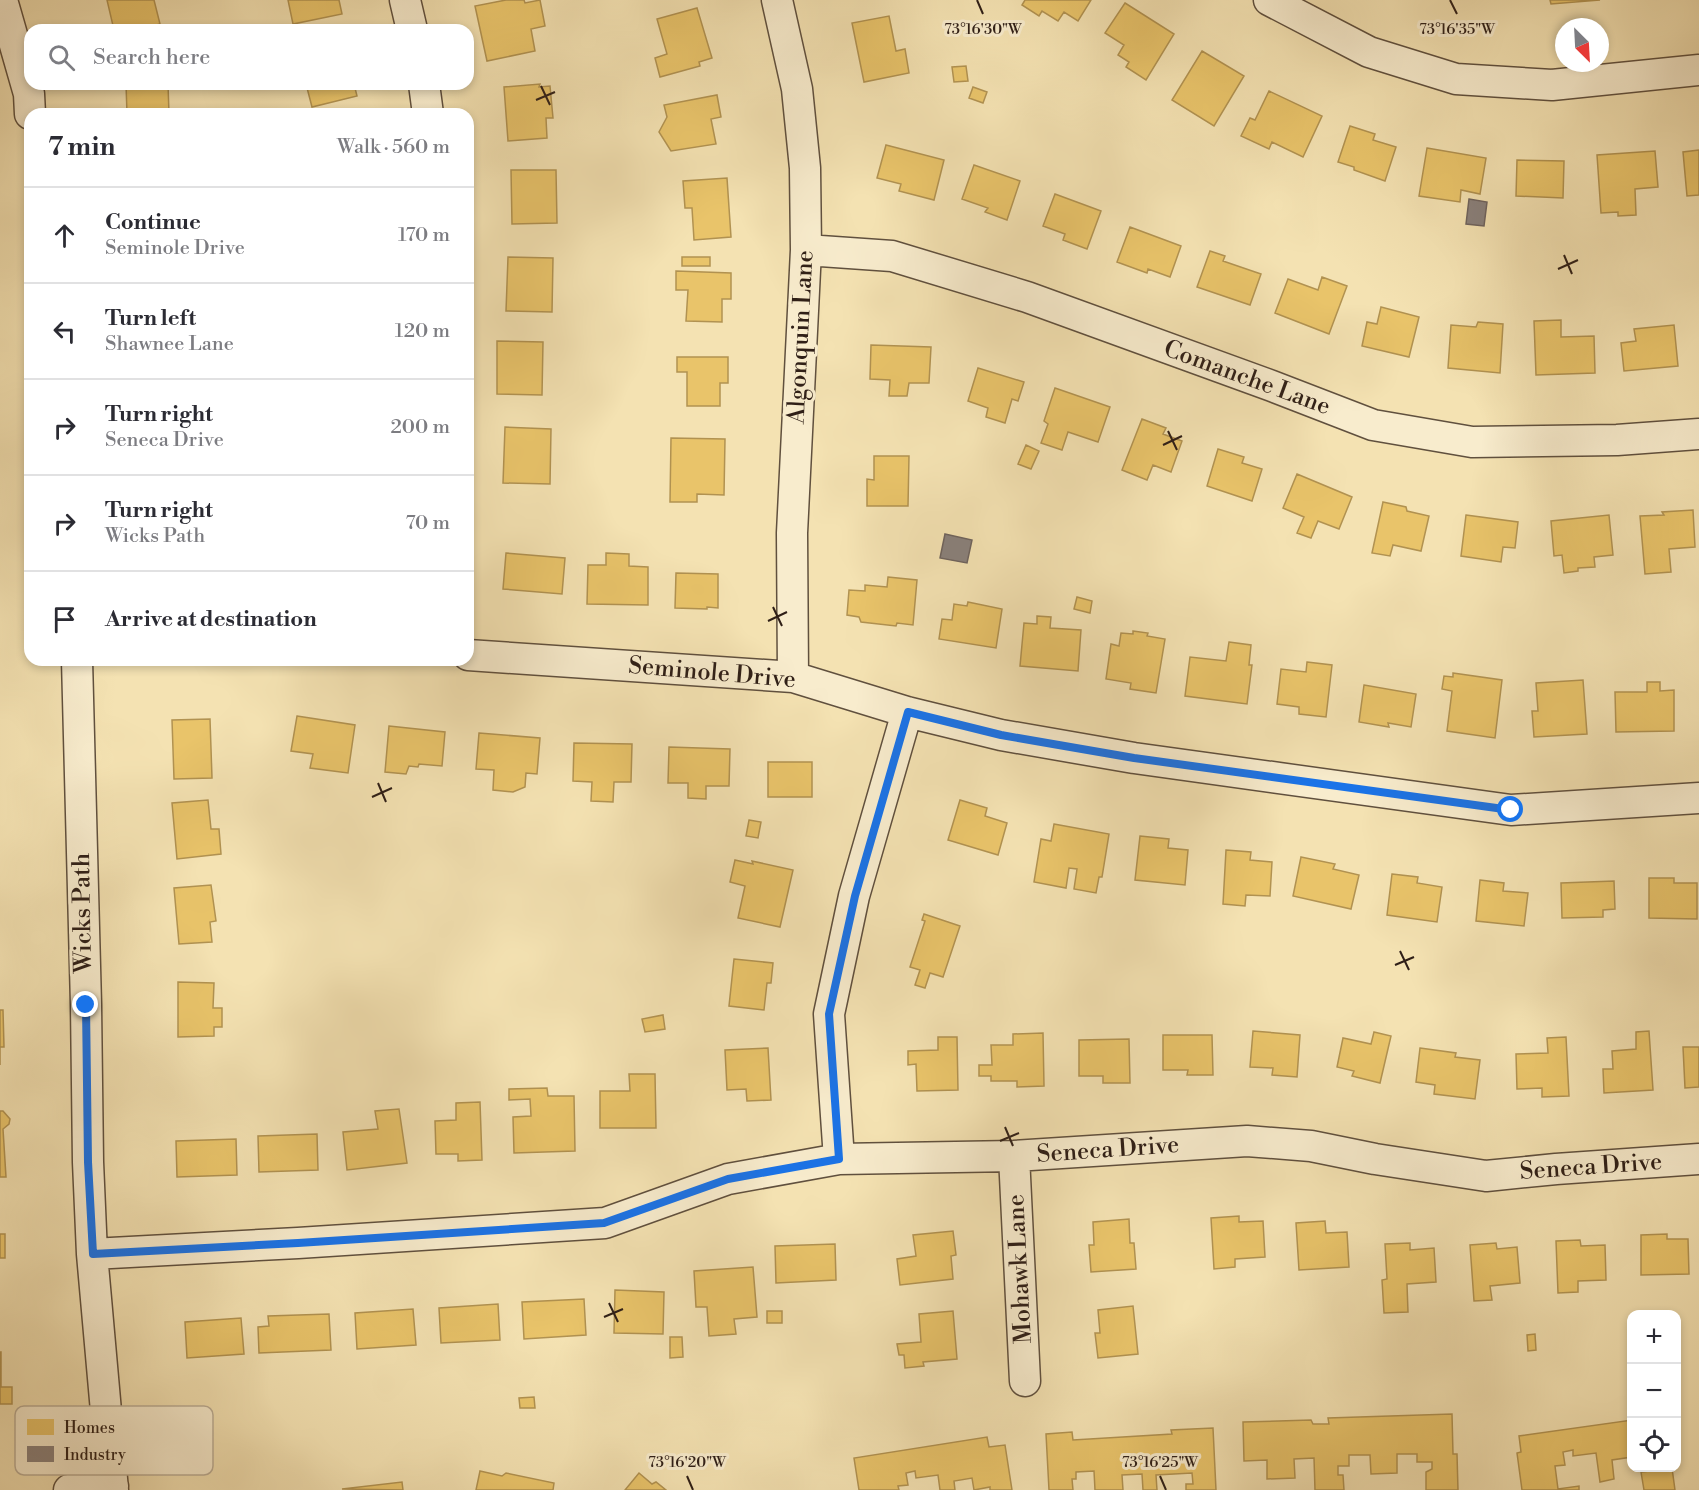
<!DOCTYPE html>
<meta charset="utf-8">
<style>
:root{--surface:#fff;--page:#f2f2f3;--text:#2b2b33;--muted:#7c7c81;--line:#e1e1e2}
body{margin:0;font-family:"Libre Bodoni",serif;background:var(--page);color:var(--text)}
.controls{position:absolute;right:18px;bottom:18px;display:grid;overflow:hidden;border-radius:12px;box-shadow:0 3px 9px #0003}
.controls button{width:54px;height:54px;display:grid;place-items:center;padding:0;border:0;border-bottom:2px solid var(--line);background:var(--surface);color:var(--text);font:30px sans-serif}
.compass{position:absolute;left:1555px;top:18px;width:54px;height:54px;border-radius:50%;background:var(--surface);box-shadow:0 3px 9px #0003;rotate:156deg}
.stop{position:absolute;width:18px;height:18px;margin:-14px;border:4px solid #1a73e8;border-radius:50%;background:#fff}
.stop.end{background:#1a73e8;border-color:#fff;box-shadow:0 2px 6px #0008}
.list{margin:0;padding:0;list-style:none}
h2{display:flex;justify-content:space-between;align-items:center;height:78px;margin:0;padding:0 24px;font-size:26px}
h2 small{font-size:20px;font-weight:400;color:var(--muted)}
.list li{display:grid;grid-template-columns:39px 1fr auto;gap:18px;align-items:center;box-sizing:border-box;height:96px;padding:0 24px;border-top:2px solid var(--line)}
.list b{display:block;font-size:22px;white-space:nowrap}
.list p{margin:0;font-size:20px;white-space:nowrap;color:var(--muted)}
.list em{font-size:20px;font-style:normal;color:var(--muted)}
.icon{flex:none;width:33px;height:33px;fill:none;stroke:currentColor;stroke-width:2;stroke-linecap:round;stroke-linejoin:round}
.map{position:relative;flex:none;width:1699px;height:1490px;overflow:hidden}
.search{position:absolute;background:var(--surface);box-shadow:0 3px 9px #0003;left:24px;top:24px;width:450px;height:66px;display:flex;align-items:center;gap:15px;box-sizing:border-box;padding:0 21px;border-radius:18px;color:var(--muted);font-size:22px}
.panel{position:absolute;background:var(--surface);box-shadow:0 3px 9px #0003;left:24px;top:108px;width:450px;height:558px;border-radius:18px}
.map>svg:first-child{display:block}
.homes{fill:#e9c46a;stroke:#b19251;stroke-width:1.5}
.industry{fill:#8a817c;stroke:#6f645e;stroke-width:1.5}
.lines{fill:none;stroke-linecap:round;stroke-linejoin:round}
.minor-casing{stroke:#60503e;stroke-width:33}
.minor{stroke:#f8eccd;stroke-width:30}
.route{stroke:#1a73e8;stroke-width:8}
.ticks{fill:none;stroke:#2f1f17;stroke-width:2}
.labels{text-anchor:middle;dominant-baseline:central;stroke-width:6;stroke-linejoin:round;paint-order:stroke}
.street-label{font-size:24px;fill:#2f1f17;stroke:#f8eccd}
.key{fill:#f8eccd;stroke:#bcae96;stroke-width:1.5}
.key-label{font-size:16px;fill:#2f1f17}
.ticks-label{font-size:15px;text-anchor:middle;fill:#2f1f17;stroke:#f8eccd;stroke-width:6;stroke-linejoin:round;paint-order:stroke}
</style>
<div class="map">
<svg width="1699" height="1490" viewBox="0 0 1699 1490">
<rect width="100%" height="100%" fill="#f4e2b2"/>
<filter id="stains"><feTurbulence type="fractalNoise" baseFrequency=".00333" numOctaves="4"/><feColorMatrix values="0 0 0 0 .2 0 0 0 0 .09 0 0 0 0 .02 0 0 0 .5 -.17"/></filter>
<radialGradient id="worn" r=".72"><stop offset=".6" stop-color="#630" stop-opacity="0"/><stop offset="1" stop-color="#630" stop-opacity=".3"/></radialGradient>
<path class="homes" d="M107,0H154L160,24L137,30H114Z
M288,0H339L342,14L293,24Z
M506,0H524L525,3L540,0L545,26L531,29L535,51L487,61L475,6Z
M1025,0H1091L1078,21L1064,12L1058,21L1042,11L1039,16L1022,5Z
M1550,0H1600L1551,4Z
M1125,3L1174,34L1146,80L1126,67L1129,62L1118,55L1124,45L1105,33Z
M697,8L712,58L699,62L700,66L660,77L655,58L667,54L657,19Z
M889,16L896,51L905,49L909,73L864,82L852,23Z
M1202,51L1244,76L1214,126L1172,100Z
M966,66L968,81L954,82L952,67Z
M126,84H168L169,114H127Z
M306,84H354L357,96L312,107Z
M540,84L539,87L550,86L553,118H546L547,138L508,141L504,87Z
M973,87L987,92L983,103L969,98Z
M1269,91L1322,116L1303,157L1272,142L1269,149L1241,136L1250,118L1255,120Z
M717,95L721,117L711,119L716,144L671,151L659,132L667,117L664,105Z
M1350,126L1375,134L1373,140L1396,147L1385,181L1354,170V167L1338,162Z
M886,145L944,160L934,200L899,191L901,184L877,178Z
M1427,148L1486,158L1480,194L1461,190L1460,202L1419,196Z
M1699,150V195L1687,196L1683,152Z
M1655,151L1658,187L1635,189L1636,215L1618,216V212L1601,213L1597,155Z
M1517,160L1564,161L1563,198L1516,196Z
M974,165L1020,181L1007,220L985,212L988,208L962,199Z
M511,170H556L557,223L512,224Z
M727,178L731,237L694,240L692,208H685L683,181Z
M1055,194L1101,211L1087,249L1063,240L1065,234L1043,226Z
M1130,227L1181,246L1170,277L1148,269L1147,273L1117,262Z
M1210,251L1225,256L1223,261L1261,274L1250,305L1197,287Z
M508,257L553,258L552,312L506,311Z
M682,257H710V266H682Z
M676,271L731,273V299H722V322L686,321L688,290H676Z
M1322,277L1347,286L1329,334L1275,313L1288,279L1318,290Z
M1381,307L1419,317L1409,357L1362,346L1367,322L1377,324Z
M1561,320V337L1594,336L1595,373L1536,375L1534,321Z
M1478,322L1503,324L1500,373L1448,368L1451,325L1476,327Z
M1674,325L1678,366L1624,371L1621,343L1636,341L1634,329Z
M497,341L543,342L542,395L497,394Z
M871,345L931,347L929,383H909L907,396H889L890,380L870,379Z
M677,357H728V383H720V406H687V372H677Z
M978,368L1024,382L1018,401L1012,399L1005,423L986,417L988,408L968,401Z
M1055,388L1110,407L1098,442L1068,432L1062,450L1041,443L1048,424L1044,421Z
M1142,419L1166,428L1163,434L1182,441L1171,472L1153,465L1147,480L1122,470Z
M505,427L551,429L550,484L503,483Z
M671,438L725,439L724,495L697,494V502H670Z
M1026,445L1039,451L1031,469L1018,464Z
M1218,449L1244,457L1242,463L1262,469L1252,501L1207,486Z
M874,456H909L908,506H867V479L874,480Z
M1297,474L1352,497L1339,529L1318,521L1311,538L1297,533L1304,517L1283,508Z
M1383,502L1406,507L1407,511L1429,516L1421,551L1393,545L1390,556L1372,553Z
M1693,510L1695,547L1669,549L1671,572L1645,574L1640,516L1664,515L1662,512Z
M1466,515L1518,522L1515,548L1503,547L1501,562L1461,556Z
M1609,515L1613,555L1594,557L1595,567L1578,568V571L1564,573L1562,555L1554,556L1551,521Z
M506,553L565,558L562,594L503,589Z
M606,553L629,554V566L648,567V605L587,604L588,565H606Z
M676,573L718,574V608L707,607V609L675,608Z
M888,577L917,580L913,625L897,623L896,626L861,622L859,617L847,615L849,590L865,591V585L887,587Z
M1077,597L1092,601L1090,613L1074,609Z
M968,602L1002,609L996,648L939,639L942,619L952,620L954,604L967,606Z
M1037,616L1051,617L1050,628L1081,630L1078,671L1020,666L1024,623L1037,624Z
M1133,631L1148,633L1147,636L1165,639L1156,693L1130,689L1131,683L1106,679L1111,644L1119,646L1121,633L1133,634Z
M1229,642L1251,645L1249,665H1252L1247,704L1185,696L1190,657L1226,661Z
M1307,662L1332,665L1326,717L1299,714V707L1277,704L1281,669L1306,672Z
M1453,673L1502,680L1495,738L1447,731L1452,691L1442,689L1444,676L1453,677Z
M1583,680L1587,734L1534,737L1532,711H1538L1536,683Z
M1647,682H1660V691L1674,690V731L1616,732L1615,692H1647Z
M1364,685L1416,694L1411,727L1388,723L1389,727L1359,722Z
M297,716L355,725L348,773L310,768L313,754L291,751Z
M210,719L212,778L174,779L172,720Z
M389,726L445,732L442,766L419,764L418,767L409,766L406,774L385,772Z
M479,733L540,738L537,774L526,773L525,787L513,792L493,790L494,770L476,769Z
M574,743L632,744L631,782H614L613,802L591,801L592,782L573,781Z
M669,747L730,749L729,786H706V799L688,798V783H668Z
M768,762H812V797H768Z
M208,800L211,829H219L221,854L177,859L172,803Z
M960,800L987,808L985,816L1007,823L998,855L948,840Z
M749,820L761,822L758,838L746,836Z
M1054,824L1109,834L1102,877H1099L1096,893L1074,889L1077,869L1069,868L1066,888L1034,882L1041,839L1051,841Z
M1140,836L1169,839L1168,848L1188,850L1185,885L1135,880Z
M1226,850L1251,852L1250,860L1272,862L1270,896L1246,895L1245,906L1223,904Z
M1301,857L1335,864L1333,869L1359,875L1351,909L1293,896Z
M735,860L753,864L752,861L793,870L780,927L738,918L745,886L730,882Z
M1392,874L1418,877L1417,883L1442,887L1437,922L1387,915Z
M1649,878H1674V883H1697V919L1649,918Z
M1480,880L1504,883L1503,891L1528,893L1524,926L1476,921Z
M1614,881L1615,909L1603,910V917L1562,918L1561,883Z
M211,885L216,921L210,922L212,942L179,944L174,888Z
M924,914L960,926L943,977L930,973L925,988L915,985L920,970L910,967L925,921L922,920Z
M734,959L773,963L771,983H767L764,1010L729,1006Z
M178,982L214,983L213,1008H222V1027H214V1036L178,1037Z
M0,1010H3L4,1047H0V1065Z
M663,1015L665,1029L645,1032L642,1019Z
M1253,1031L1300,1035L1297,1077L1272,1075L1273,1068L1250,1067Z
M1649,1031L1653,1090L1604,1093L1603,1069H1613L1612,1051L1636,1049V1032Z
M1374,1032L1391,1036L1380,1083L1352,1076L1354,1071L1337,1067L1343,1038L1371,1044Z
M1043,1033L1044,1086L1017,1087V1081H991V1076H979V1065H992L991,1045H1013V1034Z
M1163,1035H1212L1213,1075H1187L1188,1070H1163Z
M938,1037H957L958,1090L917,1091L916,1064L908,1065V1051L938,1050Z
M1566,1037L1569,1096L1542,1097V1088L1517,1089L1516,1054L1548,1053L1547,1038Z
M1129,1039L1130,1083H1103V1076H1079V1040Z
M1683,1047H1699V1087L1685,1088Z
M768,1048L771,1100L747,1101L746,1089L727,1090L725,1050Z
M1420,1048L1456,1053L1455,1057L1480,1060L1475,1099L1434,1094L1435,1085L1416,1082Z
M629,1074H655L656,1128H600V1091H630Z
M547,1088L548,1096H574L575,1151L514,1153L513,1117L531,1116L530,1099L509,1100V1089Z
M480,1102L482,1160L458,1161V1154H436L435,1121L456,1120V1103Z
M399,1109L407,1163L347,1170L343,1132L378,1129L375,1111Z
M0,1111H3L10,1119L9,1124L3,1129L6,1177H0Z
M317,1134L318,1170L259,1172L258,1136Z
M236,1139L237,1175L177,1177L176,1141Z
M1239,1216V1222L1263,1221L1265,1257L1235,1259V1267L1214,1269L1211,1218Z
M1129,1219L1130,1243H1134L1136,1269L1091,1272L1089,1245H1094L1093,1222Z
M1325,1221L1326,1233L1347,1232L1349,1267L1299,1270L1296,1223Z
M953,1231L956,1255L951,1256L953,1279L900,1285L897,1259L916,1256L913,1235Z
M0,1234H5V1258H0Z
M1667,1234V1239H1688L1689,1274L1641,1275V1235Z
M1580,1240L1581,1246L1605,1245L1606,1280L1578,1281V1292L1558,1293L1556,1241Z
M1410,1243V1250L1434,1248L1436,1282L1407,1284L1408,1312L1384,1313L1382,1280L1387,1279L1385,1244Z
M1496,1243L1497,1249L1517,1247L1520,1283L1490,1286L1492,1300L1474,1301L1470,1245Z
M835,1244L836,1280L776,1283L775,1246Z
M753,1267L757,1317L734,1319L736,1334L709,1336L707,1307H696L694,1271Z
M615,1290L664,1292L663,1334L614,1333Z
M584,1299L586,1335L524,1339L522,1302Z
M498,1304L500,1340L441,1343L439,1308Z
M1133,1306L1138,1354L1098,1358L1095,1333H1100L1098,1310Z
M413,1309L416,1345L357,1349L355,1313Z
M767,1311H782V1323H767Z
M953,1311L957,1359L923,1362L924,1366L905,1368L904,1355H899L897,1344L921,1342L919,1314Z
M329,1314L331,1350L259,1353L258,1327L269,1326L268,1316Z
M241,1318L244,1354L187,1358L185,1322Z
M1535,1334L1536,1350L1528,1351L1527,1335Z
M670,1337H682L683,1357L670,1358Z
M0,1352H1V1387H12V1404H0Z
M534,1397L535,1408H520L519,1398Z
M1452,1414L1453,1454H1457L1458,1490H1426V1472L1432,1469V1462H1417V1454H1397V1473L1371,1474L1370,1455H1349V1466H1338V1475H1343L1344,1490H1315L1314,1458L1294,1459L1295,1478L1267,1479V1460L1244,1461L1243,1422L1311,1420L1313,1424H1329L1328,1418Z
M1632,1420V1457L1612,1460L1614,1479L1600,1482L1596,1453L1573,1456V1450L1563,1452L1565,1465L1555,1466L1558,1489L1579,1486V1490H1522L1517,1453L1521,1452L1519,1436Z
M1213,1428L1216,1490H1186V1484H1193L1192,1473L1156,1475L1157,1490H1143L1142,1474L1122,1475L1123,1490H1095L1094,1471L1076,1472V1479H1072L1073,1490H1049L1046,1434L1072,1432L1073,1440L1172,1434L1171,1430Z
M987,1437L989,1447L1005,1445L1012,1490H990V1487L974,1490L972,1478L954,1481L955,1490H940L938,1475L916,1478L915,1471L906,1473L908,1485L898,1486L899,1490H859L854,1458Z
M1648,1468H1672L1675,1490H1644L1641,1472L1649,1471Z
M480,1471L502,1476L506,1473L554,1483L553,1490H476Z
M639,1473L652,1484L656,1482L666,1490H625Z
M402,1482L403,1490L342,1489Z"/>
<path class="industry" d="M1469,199L1487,202L1484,226L1466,224Z
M945,534L972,540L967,563L940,558Z"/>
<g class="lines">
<defs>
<path id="minor" d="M2,0L29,94L30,114
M405,0L412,30
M777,0L797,89L805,168L806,250L792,533L793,677
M1269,0L1369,52L1456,79L1552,85L1699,70
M424,84L428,114
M806,250L892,256L1027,297L1272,386L1373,425L1472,442L1617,440L1699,434
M468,655L793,677L907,712L1001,735L1134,758L1511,810L1699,798
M77,660L86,1005L88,1162L92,1254L113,1490
M1014,1156L1025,1381
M839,1159L829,1014L854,896L907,712
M92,1254L298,1243L605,1223L728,1179L839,1159L1014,1156L1247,1141L1311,1146L1375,1159L1486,1176L1556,1169L1699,1159
M69,1490L113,1486"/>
</defs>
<use href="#minor" class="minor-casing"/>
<use href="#minor" class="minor"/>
</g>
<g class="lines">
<path class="route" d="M86,1005L88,1162L93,1254L298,1243L604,1223L728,1179L839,1159L829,1014L855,896L908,712L1001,735L1134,758L1511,810"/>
</g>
<path class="ticks" d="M977,0L983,14M1450,0L1457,14M541,86L550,105M536,100L555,92M1564,255L1572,274M1558,269L1578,260M1168,431L1177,450M1163,445L1182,436M773,607L782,626M768,621L787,612M378,783L386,802M372,797L392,788M1400,951L1409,970M1395,965L1414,957M1005,1127L1013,1146M1000,1141L1019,1133M609,1303L618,1322M604,1317L623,1309M687,1476L693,1490M1160,1476L1166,1490"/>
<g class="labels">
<g class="street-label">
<text transform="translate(801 337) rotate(-87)">Algonquin Lane</text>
<text transform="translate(1247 378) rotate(20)">Comanche Lane</text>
<text transform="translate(712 673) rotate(5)">Seminole Drive</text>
<text transform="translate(83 913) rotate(-91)">Wicks Path</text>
<text transform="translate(1108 1150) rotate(-4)">Seneca Drive</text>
<text transform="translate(1591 1167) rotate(-4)">Seneca Drive</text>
<text transform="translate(1020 1269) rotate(-93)">Mohawk Lane</text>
</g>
</g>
<rect x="15" y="1406" width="198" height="69" rx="9" class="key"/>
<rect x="27" y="1419" width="27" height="16" fill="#e9c46a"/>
<rect x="27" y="1446" width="27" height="16" fill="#8a817c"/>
<g class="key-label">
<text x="64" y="1433">Homes</text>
<text x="64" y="1460">Industry</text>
</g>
<g class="ticks-label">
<text x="983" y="34">73°16'30"W</text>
<text x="1457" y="34">73°16'35"W</text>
<text x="687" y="1467">73°16'20"W</text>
<text x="1160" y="1467">73°16'25"W</text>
</g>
<rect width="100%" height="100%" filter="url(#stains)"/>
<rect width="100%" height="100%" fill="url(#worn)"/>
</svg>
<div class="controls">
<button>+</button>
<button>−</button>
<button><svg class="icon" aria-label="locate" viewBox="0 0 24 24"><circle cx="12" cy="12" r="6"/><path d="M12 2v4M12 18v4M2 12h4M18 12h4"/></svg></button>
</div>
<svg class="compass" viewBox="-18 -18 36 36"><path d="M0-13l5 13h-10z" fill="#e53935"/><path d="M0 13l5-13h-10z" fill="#7c7c81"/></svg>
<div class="stop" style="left:1511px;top:810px"></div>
<div class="stop end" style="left:86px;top:1005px"></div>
<div class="search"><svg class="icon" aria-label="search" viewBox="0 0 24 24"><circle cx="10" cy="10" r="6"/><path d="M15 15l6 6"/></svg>Search here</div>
<section class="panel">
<h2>7 min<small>Walk · 560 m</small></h2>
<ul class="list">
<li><svg class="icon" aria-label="ahead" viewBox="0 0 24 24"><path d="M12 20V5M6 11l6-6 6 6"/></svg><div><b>Continue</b><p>Seminole Drive</p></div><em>170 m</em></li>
<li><svg class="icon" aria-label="left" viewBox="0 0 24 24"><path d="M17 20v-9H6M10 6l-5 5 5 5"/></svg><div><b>Turn left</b><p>Shawnee Lane</p></div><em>120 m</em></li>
<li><svg class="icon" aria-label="right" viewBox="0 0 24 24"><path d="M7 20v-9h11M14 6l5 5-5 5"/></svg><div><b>Turn right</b><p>Seneca Drive</p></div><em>200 m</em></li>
<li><svg class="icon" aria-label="right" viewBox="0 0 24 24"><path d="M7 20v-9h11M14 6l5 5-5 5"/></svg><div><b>Turn right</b><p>Wicks Path</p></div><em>70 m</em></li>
<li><svg class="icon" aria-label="arrive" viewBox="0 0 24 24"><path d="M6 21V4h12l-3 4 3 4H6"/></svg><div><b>Arrive at destination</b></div></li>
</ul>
</section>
</div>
